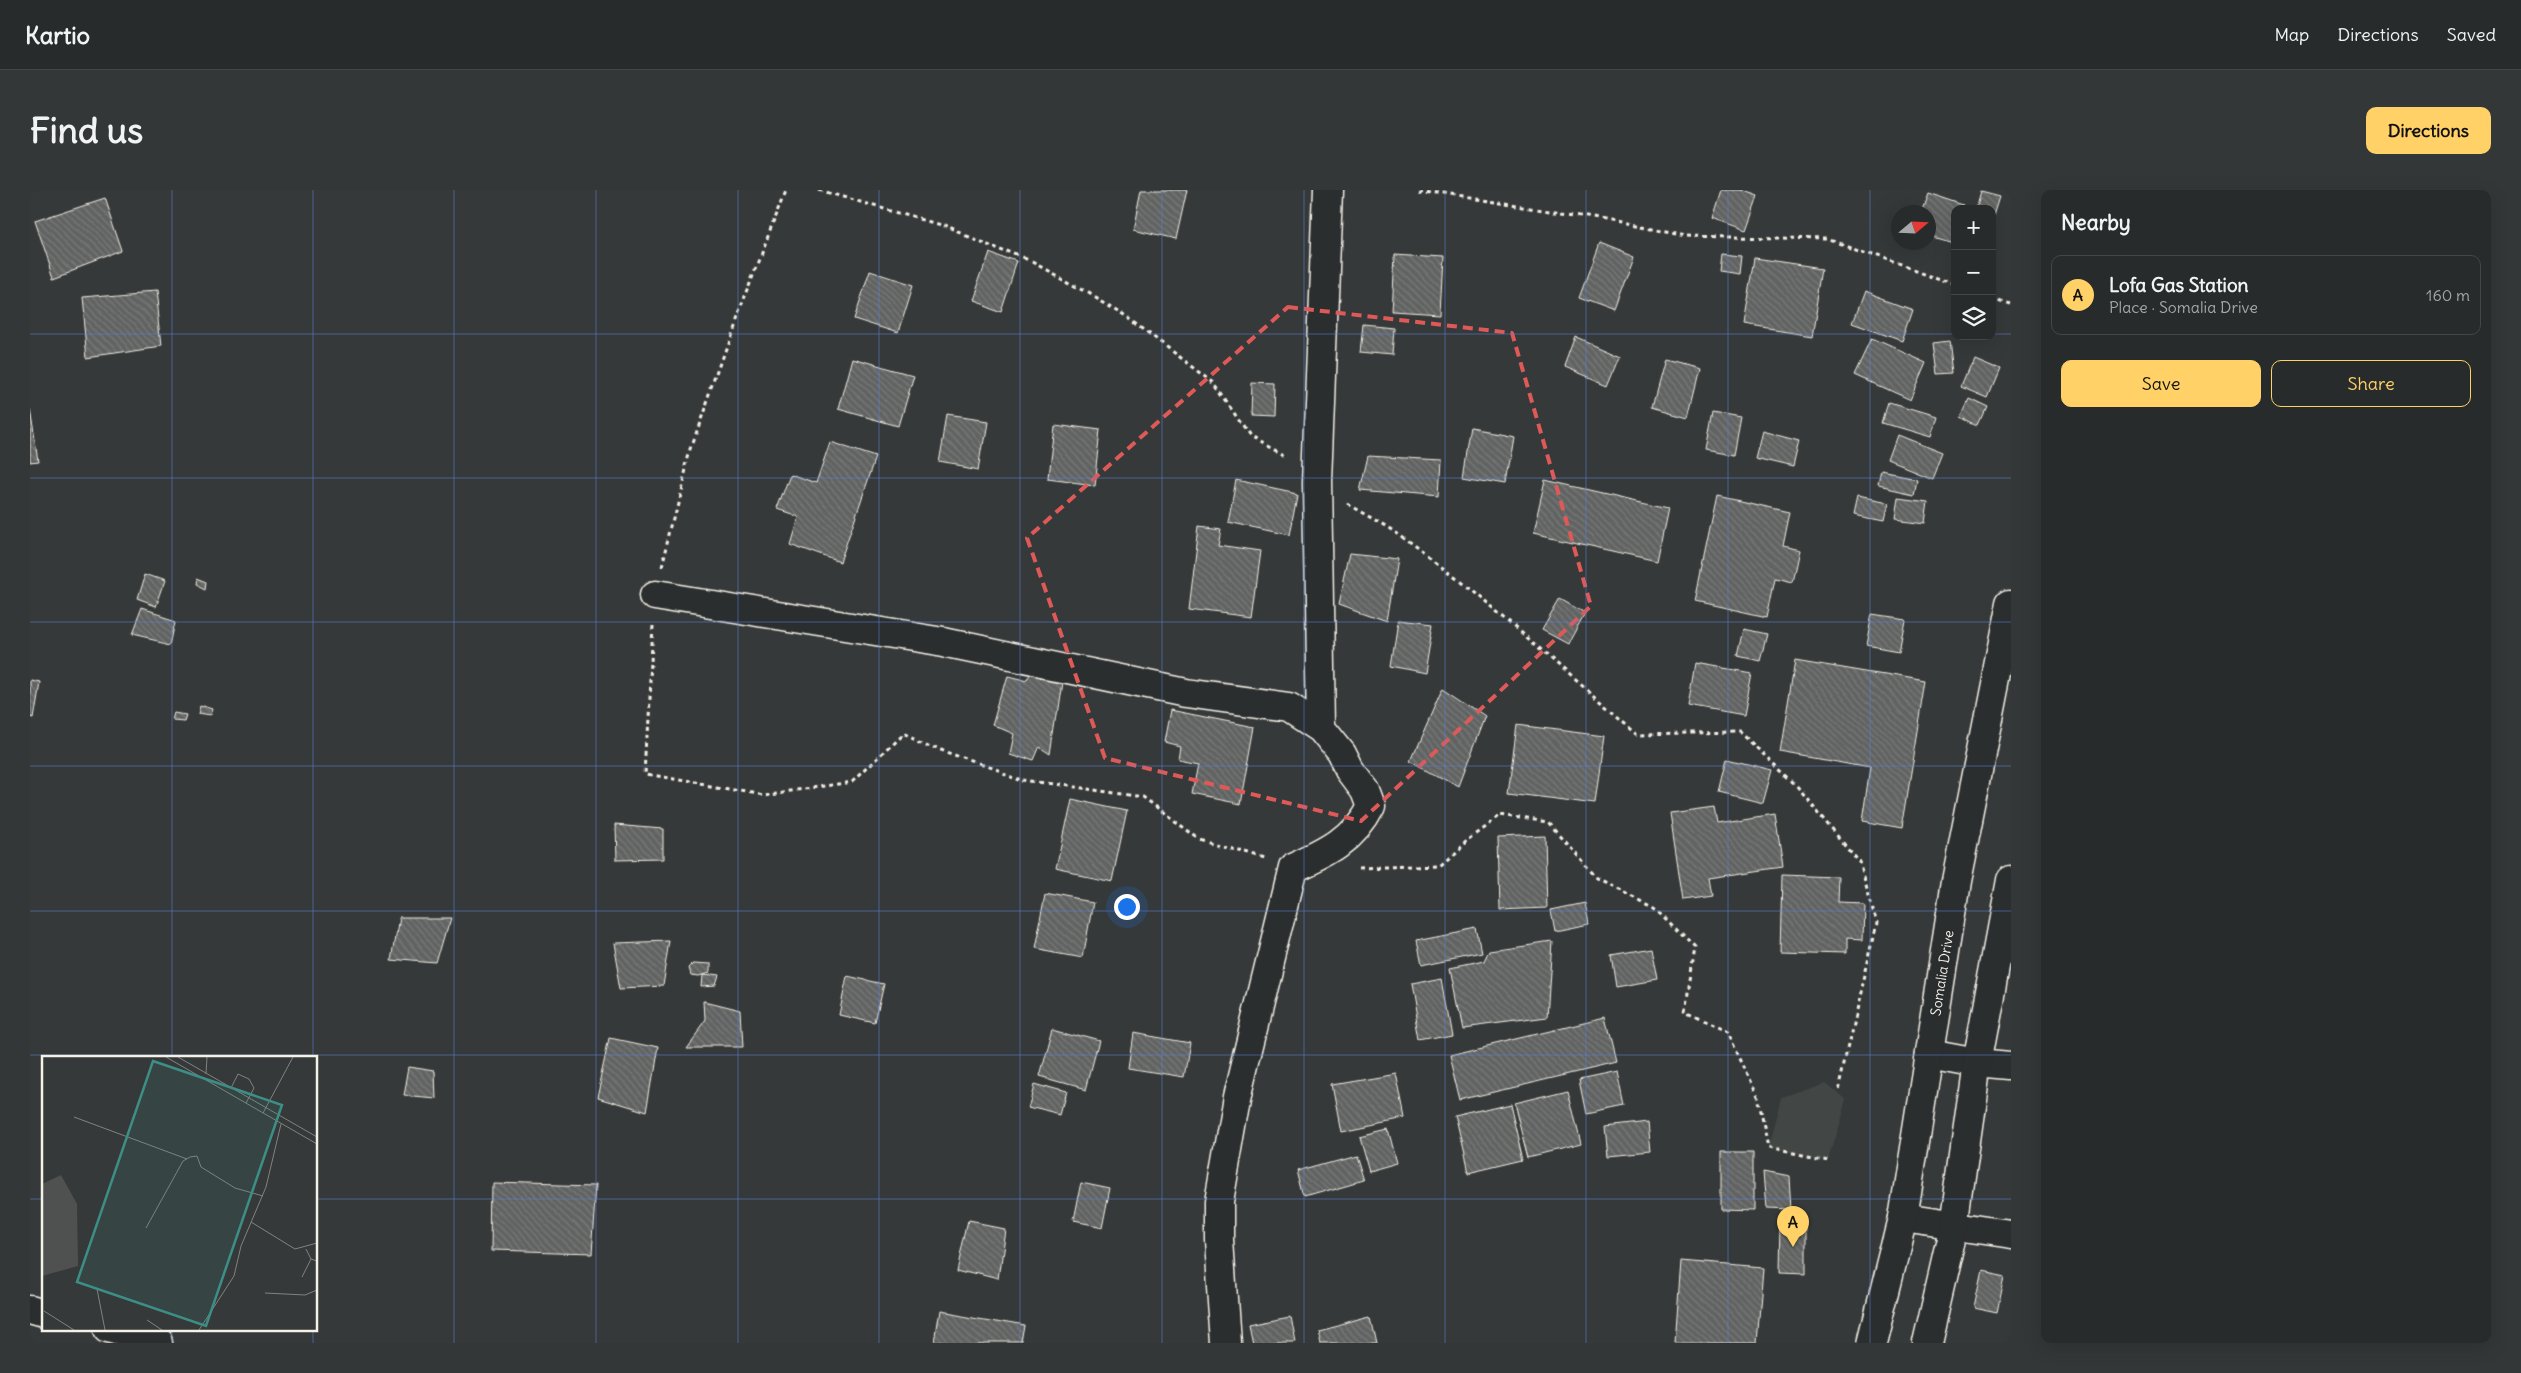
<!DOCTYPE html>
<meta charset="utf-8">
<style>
:root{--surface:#282b2b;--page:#343737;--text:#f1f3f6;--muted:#a5a7a9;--line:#444747;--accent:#ffd166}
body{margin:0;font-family:Delius,sans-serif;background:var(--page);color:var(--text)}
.controls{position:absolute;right:15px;top:15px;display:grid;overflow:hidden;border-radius:10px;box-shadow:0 5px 20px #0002}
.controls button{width:45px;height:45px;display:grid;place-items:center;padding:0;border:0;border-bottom:1px solid var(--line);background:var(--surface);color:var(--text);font:25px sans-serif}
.compass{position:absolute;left:1861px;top:15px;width:45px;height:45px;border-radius:50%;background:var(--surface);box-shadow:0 5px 20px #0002;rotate:71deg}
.you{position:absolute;left:1096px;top:716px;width:18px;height:18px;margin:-12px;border:4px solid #fff;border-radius:50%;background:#1a73e8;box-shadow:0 0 0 8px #1a73e833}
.badge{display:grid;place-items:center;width:32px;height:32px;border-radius:50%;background:var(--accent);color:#111;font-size:16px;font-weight:700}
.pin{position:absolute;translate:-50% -41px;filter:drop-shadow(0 1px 2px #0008)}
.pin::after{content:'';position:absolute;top:26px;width:18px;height:15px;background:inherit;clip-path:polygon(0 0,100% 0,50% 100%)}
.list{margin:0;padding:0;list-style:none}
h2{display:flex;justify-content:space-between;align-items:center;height:65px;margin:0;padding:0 20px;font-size:21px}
h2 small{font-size:16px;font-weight:400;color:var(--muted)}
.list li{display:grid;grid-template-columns:32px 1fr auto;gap:15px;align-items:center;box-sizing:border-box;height:80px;margin:0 10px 10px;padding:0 10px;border:1px solid var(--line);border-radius:10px}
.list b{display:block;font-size:19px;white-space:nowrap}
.list p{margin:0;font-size:16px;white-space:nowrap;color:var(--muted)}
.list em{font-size:16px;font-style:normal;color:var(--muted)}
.actions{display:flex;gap:10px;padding:15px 20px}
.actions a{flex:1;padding:11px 0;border:1px solid var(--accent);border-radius:10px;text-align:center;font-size:18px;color:var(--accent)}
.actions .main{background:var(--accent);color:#111}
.icon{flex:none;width:28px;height:28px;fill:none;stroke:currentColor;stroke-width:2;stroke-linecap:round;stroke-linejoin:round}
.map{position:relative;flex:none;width:1981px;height:1153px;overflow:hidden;border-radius:10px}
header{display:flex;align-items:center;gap:30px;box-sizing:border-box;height:70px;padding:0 25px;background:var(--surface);border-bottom:1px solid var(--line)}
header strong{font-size:24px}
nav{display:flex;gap:28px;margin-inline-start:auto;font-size:18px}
.intro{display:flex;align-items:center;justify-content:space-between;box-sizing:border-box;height:120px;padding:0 30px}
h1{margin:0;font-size:35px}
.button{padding:12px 22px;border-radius:10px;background:var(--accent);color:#111;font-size:18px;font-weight:700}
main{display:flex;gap:30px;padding:0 30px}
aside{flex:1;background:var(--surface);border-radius:10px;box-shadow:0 5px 20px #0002}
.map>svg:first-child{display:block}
.built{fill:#434645}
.building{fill:url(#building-back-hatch);stroke:#f4f1e8}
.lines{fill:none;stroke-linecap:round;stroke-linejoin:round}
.minor-casing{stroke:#f4f1e8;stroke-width:31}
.major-casing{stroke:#f4f1e8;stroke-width:31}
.path{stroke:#f4f1e8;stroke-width:3;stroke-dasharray:4 4;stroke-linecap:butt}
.minor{stroke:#2a2d2e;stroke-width:28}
.major{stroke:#2a2d2e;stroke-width:28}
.marked{fill:none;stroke:#de5a58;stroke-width:4;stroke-dasharray:10 6;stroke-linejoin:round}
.grid{fill:none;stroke:#5e7fdd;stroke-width:1;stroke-opacity:0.55}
.labels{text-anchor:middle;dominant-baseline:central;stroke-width:4;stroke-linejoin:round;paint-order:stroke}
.street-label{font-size:14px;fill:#f4f1e8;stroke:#2a2d2e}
.inset-road{fill:none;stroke:#82837f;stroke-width:1}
.view{fill:#3d8f86;fill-opacity:0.15;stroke:#3d8f86;stroke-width:2.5}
.inset-edge{fill:none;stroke:#f4f1e8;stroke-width:2.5}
</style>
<header>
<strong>Kartio</strong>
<nav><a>Map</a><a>Directions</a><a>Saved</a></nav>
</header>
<div class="intro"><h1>Find us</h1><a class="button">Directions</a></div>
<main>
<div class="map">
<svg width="1981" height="1153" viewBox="0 0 1981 1153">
<defs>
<pattern id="building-back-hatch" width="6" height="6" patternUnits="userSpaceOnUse" patternTransform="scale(1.25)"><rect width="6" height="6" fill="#616362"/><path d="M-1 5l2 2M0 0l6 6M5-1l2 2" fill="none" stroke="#787a78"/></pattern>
</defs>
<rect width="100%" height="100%" fill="#363939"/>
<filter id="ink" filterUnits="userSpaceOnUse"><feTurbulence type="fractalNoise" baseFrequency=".02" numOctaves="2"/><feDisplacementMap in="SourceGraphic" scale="10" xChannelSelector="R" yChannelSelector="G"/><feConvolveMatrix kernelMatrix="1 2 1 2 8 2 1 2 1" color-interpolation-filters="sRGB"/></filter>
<g filter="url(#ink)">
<path class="built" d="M1794,892L1816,910L1798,970L1738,958L1751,907Z"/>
<path class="building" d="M1111,0H1157L1146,49L1103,39Z
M1691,0H1711L1728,6L1716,40L1682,28Z
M1951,1L1970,6L1962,31V19H1946Z
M1898,3L1934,15L1933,19H1925V43L1922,52L1898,45V22H1891Z
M75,8L93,61L24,87L5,31Z
M1569,53L1604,67L1584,121L1549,108Z
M958,62L989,73L973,122L941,111Z
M1691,64L1712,66L1710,84L1689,81Z
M1365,65L1413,68L1410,124L1362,121Z
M1725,68L1793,78L1782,146L1714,135Z
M840,81L883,95L868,143L824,129Z
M1834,101L1883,119L1872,151L1822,133Z
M125,102L131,156L58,167L52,108Z
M1334,135L1364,138L1362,165L1331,162Z
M1546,147L1590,166L1578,195L1535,177Z
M1842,149L1896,173L1880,210L1825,185Z
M1920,151L1924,183L1908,184L1904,153Z
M1943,167L1969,178L1957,207L1931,196Z
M822,168L883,185L868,236L808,219Z
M1635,169L1670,178L1658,227L1622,217Z
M1222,193L1245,194L1244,227L1221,226Z
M1939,208L1958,217L1950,235L1931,226Z
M1859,213L1906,227L1900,247L1853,233Z
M0,219L8,271L0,272Z
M1683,223L1711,228L1704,265L1676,260Z
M918,226L956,232L948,279L910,272Z
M1023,234L1071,240L1065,295L1017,289Z
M1442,238L1483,246L1475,294L1434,287Z
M1732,241L1769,251L1763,277L1725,268Z
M1867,245L1912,263L1902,288L1858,270Z
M800,252L846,267L810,372L760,354L768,327L747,320L760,284L786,293Z
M1338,266L1411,270L1409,307L1330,300Z
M1851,282L1887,289L1884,304L1848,296Z
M1206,290L1267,303L1259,345L1198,332Z
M1515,290L1638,318L1627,371L1503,343Z
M1687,306L1760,322L1753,356L1769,360L1762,392L1745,388L1737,427L1665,411Z
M1868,307L1898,311L1895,333L1865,329Z
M1827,308L1857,314L1853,332L1823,326Z
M1169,336L1191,339L1188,355L1230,361L1221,427L1159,419Z
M1320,364L1367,369L1357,431L1309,414Z
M115,384L135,391L126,417L107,410Z
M168,387L178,391L177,398L167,393Z
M1530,409L1555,423L1538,454L1512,440Z
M112,419L146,430L141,454L102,445Z
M1842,424L1875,429L1869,462L1836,456Z
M1368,430L1403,434L1395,483L1361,476Z
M1714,439L1737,444L1730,471L1708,466Z
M1765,470L1896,492L1872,638L1832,631L1840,578L1750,562Z
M1665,473L1722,483L1714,526L1658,516Z
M1001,484L1032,491L1021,565L1009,557L1003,571L978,563L982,543L963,535L977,486L997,491Z
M0,490L9,492L3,528L0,527Z
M1413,498L1455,526L1428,597L1381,571Z
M169,516L182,520L180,526L167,524Z
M1140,520L1225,537L1211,614L1162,604L1168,573L1148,569L1150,556L1134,552Z
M144,522L155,524L153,530L142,529Z
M1488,535L1574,546L1565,614L1479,603Z
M1697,569L1742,580L1733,613L1689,602Z
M1040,609L1097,621L1082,691L1025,679Z
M1684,617L1687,633L1745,624L1753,677L1678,688L1681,706L1653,710L1640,623Z
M584,635L633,639V669L585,670Z
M1515,646L1517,718L1470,720L1468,648Z
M1752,685L1809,687L1808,712L1833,713L1832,750L1815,749V764L1750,762Z
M1015,703L1063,712L1053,768L1004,759Z
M1555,713L1559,734L1525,741L1521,720Z
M368,728H420L407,773L361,769Z
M1447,739L1452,763L1391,775L1386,751Z
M641,751L634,796L591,798L583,753Z
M1522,751L1517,827L1432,838L1420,778L1454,771L1459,760Z
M1621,758L1627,790L1586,797L1581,765Z
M663,773L678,774V783L668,786L660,785L658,778Z
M672,785L687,787L684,796L671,797Z
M817,786L854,794L845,833L809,825Z
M1412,788L1422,844L1390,850L1380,794Z
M674,812L710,821L712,857H656L675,831Z
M1575,828L1586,873L1430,910L1419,865Z
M1022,838L1069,851L1056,900L1009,887Z
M1103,843L1160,853L1154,887L1098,878Z
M581,848L628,858L617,922L568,907Z
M377,877L403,881L404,908L372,905Z
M1587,882L1594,916L1556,924L1549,890Z
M1366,883L1375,928L1311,941L1302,894Z
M1004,894L1036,903L1030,925L998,917Z
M1538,900L1551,954L1498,967L1484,913Z
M1480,914L1493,969L1438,982L1425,927Z
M1617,932L1620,962L1578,966L1575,937Z
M1358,939L1367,973L1339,981L1329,946Z
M1691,962H1723V1020L1691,1019Z
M1326,964L1334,990L1275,1007L1268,980Z
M1733,982L1759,987L1761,1020L1736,1019Z
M462,992L566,995L561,1064L461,1061Z
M1051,992L1080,998L1072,1038L1043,1032Z
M939,1031L974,1038L967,1090L928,1080Z
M1750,1031L1776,1032V1084L1749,1083Z
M1651,1071L1733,1078L1727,1153H1645Z
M1951,1080L1975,1085L1967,1123L1943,1118Z
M909,1121L996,1136L993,1153H904Z
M1260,1126L1265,1153H1222L1218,1134Z
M1341,1126L1347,1153H1290L1287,1140Z"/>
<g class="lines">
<defs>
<path id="minor" d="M625,405L913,452L1156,503L1259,517L1291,538L1312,564L1320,580L1335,600L1341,616C1324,650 1297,663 1263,678L1207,907L1189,1011V1050L1196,1153
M1291,538L1287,291L1298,0
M1899,864L1947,873L1981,876
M1873,1028L1981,1044
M0,1120L14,1124
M79,1139L128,1153"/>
<path id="major" d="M1842,1153L1873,1028L1926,691L1981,413
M1897,1153L1924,1036L1947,873L1981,690"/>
</defs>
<use href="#minor" class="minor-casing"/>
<use href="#major" class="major-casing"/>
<path class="path" d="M789,0L913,36L1001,72L1063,106L1096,126L1184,193L1220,247L1258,267
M1389,0L1575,30L1655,46L1797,49L1925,95
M1962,109L1981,115
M1317,314C1337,326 1358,336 1376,350C1458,409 1531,479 1608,544L1710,542L1766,595L1829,671L1846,733L1808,900
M632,377L661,259L706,131L756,0
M623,434L615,584L733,605L822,592L873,543L911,561L994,590L1113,607L1169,649L1236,669
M1329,678L1408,675L1436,650L1470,625L1518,632L1567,688L1624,717L1665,758L1655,822L1698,842L1728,906L1738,958L1798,970"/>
<use href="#minor" class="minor"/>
<use href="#major" class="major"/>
</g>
</g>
<path class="marked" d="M1258,117L1482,143L1561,416L1331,631L1075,568L997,348Z"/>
<path class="grid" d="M142,0V867M283,0V867M424,0V1153M566,0V1153M708,0V1153M849,0V1153M990,0V1153M1132,0V1153M1274,0V1153M1415,0V1153M1556,0V1153M1698,0V1153M1840,0V1153M0,144H1925M1962,144H1981M0,288H1981M0,432H1981M0,576H1981M0,721H1981M0,865H1981M0,1009H14M286,1009H1981M142,1139V1153M283,1139V1153"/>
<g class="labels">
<g class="street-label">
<text transform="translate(1912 783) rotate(-81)">Somalia Drive</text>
</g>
</g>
<g transform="translate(12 866)">
<rect width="275" height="275" fill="#363939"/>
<path d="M19,119L35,148L36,210L0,220V128Z" fill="#4e514f"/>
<path class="inset-road" d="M124,1L275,88M136,1L275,81M164,18L165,1M189,32L196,18L207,23L212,32L204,47M221,57L251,1M32,61L145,103M209,166L253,193L275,187M104,172L141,105L148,101L155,100L159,111L193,132L221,140M264,193L269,203L275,205M260,221L269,203M55,233L63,274M223,237L263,239L275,234M2,255L32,274M105,264L120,274M157,274L192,220L199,190L224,131L239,68"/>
<path class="view" d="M111,5L240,49L164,270L35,226Z"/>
<rect width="275" height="275" class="inset-edge"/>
</g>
</svg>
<div class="controls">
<button>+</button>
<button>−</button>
<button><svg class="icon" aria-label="layers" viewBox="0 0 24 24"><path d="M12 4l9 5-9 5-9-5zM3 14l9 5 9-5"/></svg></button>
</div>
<svg class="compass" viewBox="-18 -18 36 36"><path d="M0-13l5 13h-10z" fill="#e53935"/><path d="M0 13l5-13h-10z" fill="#a5a7a9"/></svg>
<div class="you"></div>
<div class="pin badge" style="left:1763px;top:1057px">A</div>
</div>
<aside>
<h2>Nearby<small></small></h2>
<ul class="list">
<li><span class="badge">A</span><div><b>Lofa Gas Station</b><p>Place · Somalia Drive</p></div><em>160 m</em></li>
</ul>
<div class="actions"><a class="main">Save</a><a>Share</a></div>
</aside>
</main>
